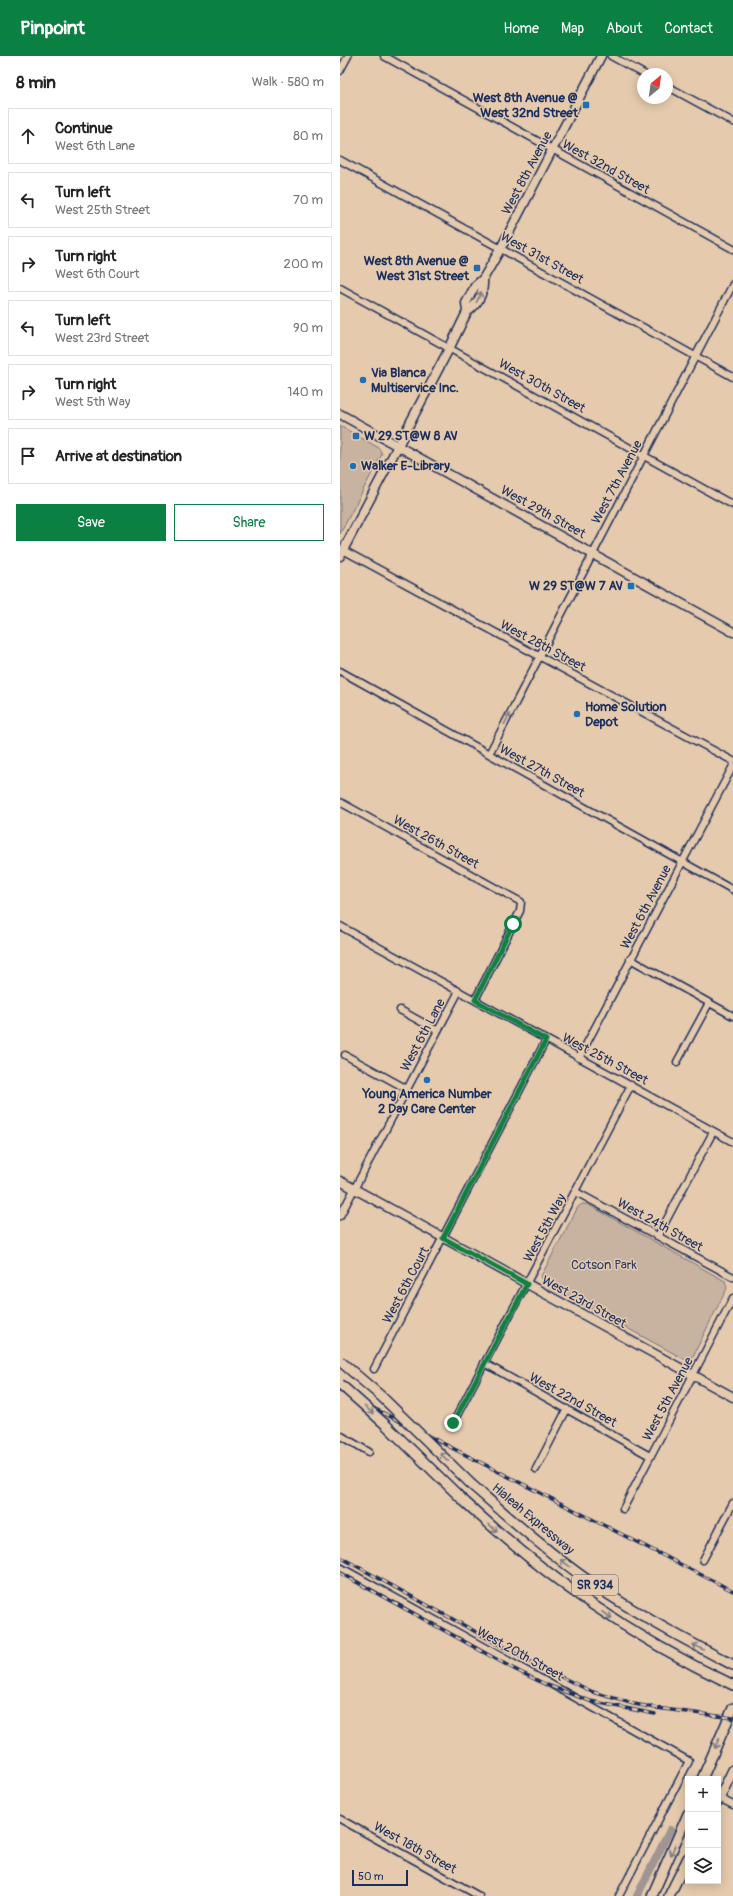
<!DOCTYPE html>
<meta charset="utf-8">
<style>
:root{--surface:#fff;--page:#f2f2f2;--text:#222;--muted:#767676;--line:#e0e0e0;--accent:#0b8043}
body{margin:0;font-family:Pangolin,sans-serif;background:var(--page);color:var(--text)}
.controls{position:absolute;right:12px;bottom:12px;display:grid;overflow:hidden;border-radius:0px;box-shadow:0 2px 10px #0003}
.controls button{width:36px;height:36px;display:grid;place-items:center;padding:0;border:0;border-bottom:1px solid var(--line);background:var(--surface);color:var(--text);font:20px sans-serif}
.compass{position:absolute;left:297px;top:12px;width:36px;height:36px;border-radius:50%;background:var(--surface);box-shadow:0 2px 10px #0003;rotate:29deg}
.scale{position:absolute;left:12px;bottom:10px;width:56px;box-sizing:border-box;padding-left:4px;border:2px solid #1b2f5e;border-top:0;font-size:11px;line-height:14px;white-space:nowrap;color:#1b2f5e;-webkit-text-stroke:3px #e5caad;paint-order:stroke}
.stop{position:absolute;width:12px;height:12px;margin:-9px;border:3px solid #0b8043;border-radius:50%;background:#fff}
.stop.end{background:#0b8043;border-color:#fff;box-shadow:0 1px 4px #0008}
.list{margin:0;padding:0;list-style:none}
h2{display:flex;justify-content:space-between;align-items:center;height:52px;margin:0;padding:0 16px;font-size:17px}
h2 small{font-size:13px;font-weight:400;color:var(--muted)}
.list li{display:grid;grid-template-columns:26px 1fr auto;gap:12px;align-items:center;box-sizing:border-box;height:56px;margin:0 8px 8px;padding:0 8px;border:1px solid var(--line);border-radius:0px}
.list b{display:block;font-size:15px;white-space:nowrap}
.list p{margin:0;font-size:13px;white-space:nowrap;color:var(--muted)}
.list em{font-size:13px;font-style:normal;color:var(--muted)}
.actions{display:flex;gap:8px;padding:12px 16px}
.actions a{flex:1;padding:9px 0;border:1px solid var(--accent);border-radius:0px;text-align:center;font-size:14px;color:var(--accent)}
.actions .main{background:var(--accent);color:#fff}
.icon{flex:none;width:22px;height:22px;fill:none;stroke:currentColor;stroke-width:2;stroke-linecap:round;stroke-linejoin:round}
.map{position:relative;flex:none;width:393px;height:1840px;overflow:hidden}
header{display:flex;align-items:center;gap:24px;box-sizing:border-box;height:56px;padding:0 20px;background:var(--accent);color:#fff}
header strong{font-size:19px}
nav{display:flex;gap:22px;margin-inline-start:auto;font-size:14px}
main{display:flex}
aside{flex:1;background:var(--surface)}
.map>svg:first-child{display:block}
.green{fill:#c8b3a1;stroke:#727180}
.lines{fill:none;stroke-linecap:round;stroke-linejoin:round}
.canal{stroke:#a09592;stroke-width:8}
.street-casing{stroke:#1b2f5e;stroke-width:9}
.secondary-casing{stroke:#1b2f5e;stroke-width:11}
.primary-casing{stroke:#1b2f5e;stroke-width:12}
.street{stroke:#e5caad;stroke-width:6}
.secondary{stroke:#e5caad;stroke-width:8}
.primary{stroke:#e5caad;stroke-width:9}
.rail-casing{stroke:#1b2f5e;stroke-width:3.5}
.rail{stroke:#e5caad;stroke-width:2;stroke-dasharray:6;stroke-linecap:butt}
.primary-bridge-casing{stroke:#1b2f5e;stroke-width:12;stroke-linecap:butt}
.primary-bridge{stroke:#e5caad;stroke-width:9}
.oneway{stroke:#807c86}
.route{stroke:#0b8043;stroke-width:5}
.poi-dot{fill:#1f6fb2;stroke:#e5caad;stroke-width:1.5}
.labels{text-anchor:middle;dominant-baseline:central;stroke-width:3;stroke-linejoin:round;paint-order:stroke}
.shield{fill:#e5caad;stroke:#585e76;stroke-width:1}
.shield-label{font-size:12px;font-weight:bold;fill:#1b2f5e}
.poi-label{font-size:13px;font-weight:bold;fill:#1b2f5e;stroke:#e5caad;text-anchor:start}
.street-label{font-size:13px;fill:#1b2f5e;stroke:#e5caad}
.park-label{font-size:13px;fill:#2c3c65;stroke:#e5caad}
</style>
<header>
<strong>Pinpoint</strong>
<nav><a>Home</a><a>Map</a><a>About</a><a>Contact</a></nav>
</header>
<main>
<aside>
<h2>8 min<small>Walk · 580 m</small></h2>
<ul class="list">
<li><svg class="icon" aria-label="ahead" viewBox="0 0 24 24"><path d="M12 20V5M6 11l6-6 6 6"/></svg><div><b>Continue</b><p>West 6th Lane</p></div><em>80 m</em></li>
<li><svg class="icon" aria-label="left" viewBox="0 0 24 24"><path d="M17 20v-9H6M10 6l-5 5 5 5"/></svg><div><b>Turn left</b><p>West 25th Street</p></div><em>70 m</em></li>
<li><svg class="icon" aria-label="right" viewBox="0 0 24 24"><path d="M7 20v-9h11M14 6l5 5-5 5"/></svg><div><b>Turn right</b><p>West 6th Court</p></div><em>200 m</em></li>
<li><svg class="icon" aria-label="left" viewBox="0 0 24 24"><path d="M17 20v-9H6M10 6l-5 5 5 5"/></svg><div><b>Turn left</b><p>West 23rd Street</p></div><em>90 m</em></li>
<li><svg class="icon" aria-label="right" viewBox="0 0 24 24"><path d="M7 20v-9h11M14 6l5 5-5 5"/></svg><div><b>Turn right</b><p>West 5th Way</p></div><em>140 m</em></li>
<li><svg class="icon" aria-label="arrive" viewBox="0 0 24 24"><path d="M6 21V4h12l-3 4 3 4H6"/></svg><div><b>Arrive at destination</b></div></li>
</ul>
<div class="actions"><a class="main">Save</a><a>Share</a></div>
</aside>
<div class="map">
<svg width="393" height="1840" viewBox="0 0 393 1840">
<rect width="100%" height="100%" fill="#e5caad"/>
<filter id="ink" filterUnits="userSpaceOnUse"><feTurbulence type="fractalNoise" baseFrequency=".025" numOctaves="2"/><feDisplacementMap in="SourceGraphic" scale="8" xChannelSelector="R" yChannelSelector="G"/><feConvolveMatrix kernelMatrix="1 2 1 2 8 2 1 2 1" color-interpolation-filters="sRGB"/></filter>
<g filter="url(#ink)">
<path class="green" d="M0,370L39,392L42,398L0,478Z
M242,1148H247L385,1225L387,1232L352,1302L344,1303L204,1227L201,1220L238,1151Z"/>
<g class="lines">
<path class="canal" d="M297,1840L330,1774"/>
<defs>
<path id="street" d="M44,0L393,193
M271,0L304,18
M0,15L8,0
M327,30L393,66
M0,104L393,321
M0,232L393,449
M3,494L393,705
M0,615L393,834
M149,698L393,228
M0,746L181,846L180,855L135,944
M0,870L393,1086
M290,903L393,960
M60,954L98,975
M5,999L67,1033
M239,1002L393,710
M337,1006L369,947
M236,1136L393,1221
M0,1160L119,935
M318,1180L373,1076
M144,1307L310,1400
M34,1313L206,984
M113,1367L291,1029
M0,1379L29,1396
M196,1413L227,1353
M283,1453L393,1242
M363,1504L393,1447
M0,1511L349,1705L279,1840
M379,1742L393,1749
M0,1763L139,1840"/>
<path id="secondary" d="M127,256C138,248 144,237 143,223
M0,358L393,576
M0,500L110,291L127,256L126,247L135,230L143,223L161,192L261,0
M0,1125L393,1341"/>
<path id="primary" d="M132,1429C172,1464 212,1500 256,1530C300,1560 346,1584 393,1609
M124,1445C208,1523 290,1580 393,1629
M362,1723L393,1652
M378,1745L393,1714
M312,1840L348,1758
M329,1840L348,1802"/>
</defs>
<use href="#street" class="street-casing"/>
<use href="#secondary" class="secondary-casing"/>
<use href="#primary" class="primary-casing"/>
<use href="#street" class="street"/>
<use href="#secondary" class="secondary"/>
<use href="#primary" class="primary"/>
<defs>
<path id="rail" d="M0,1335L393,1535
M0,1501L194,1608L253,1636L294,1648L316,1652L393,1662
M0,1517L174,1613L207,1629L250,1645L315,1658"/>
</defs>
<use href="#rail" class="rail-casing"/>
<use href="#rail" class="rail"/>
<defs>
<path id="primary-bridge" d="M0,1305L42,1341L132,1429
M0,1328L46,1369L124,1445"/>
</defs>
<use href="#primary-bridge" class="primary-bridge-casing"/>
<use href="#primary-bridge" class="primary-bridge"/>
</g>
<defs><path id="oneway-shaft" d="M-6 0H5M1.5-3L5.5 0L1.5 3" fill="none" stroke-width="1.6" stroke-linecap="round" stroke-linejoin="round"/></defs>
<g class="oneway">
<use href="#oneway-shaft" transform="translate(139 241) rotate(-64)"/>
<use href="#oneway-shaft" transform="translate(167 663) rotate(-62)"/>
<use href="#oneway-shaft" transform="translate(29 1354) rotate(42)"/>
<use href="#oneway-shaft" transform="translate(104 1401) rotate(-136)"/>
<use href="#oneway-shaft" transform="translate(153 1472) rotate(43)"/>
<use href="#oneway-shaft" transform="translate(225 1507) rotate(-143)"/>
<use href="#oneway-shaft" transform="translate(267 1559) rotate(33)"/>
<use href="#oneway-shaft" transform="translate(358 1591) rotate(-152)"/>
<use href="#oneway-shaft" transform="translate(377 1687) rotate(114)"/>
<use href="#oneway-shaft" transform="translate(333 1794) rotate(114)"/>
</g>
</g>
<g class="lines" filter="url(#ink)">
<path class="route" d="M113,1367L187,1228L103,1182L206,984L135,944L173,868"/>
</g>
<g class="poi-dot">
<rect x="242" y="45" width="8" height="8" rx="2"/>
<rect x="133" y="208" width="8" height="8" rx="2"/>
<circle cx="23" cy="324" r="4"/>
<rect x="12" y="376" width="8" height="8" rx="2"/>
<circle cx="13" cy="410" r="4"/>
<rect x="287" y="526" width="8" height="8" rx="2"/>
<circle cx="237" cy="658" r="4"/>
<circle cx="87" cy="1024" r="4"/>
</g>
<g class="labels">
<rect class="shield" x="232" y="1519" width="46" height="20" rx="3"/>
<g class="shield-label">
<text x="255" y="1529">SR 934</text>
</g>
<g class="poi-label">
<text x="238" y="42" text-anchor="end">West 8th Avenue @<tspan x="238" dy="15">West 32nd Street</tspan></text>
<text x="129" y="205" text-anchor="end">West 8th Avenue @<tspan x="129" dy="15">West 31st Street</tspan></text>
<text x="31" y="317">Via Blanca<tspan x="31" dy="15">Multiservice Inc.</tspan></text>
<text x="24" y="380">W 29 ST@W 8 AV</text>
<text x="21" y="410">Walker E-Library</text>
<text x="283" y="530" text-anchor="end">W 29 ST@W 7 AV</text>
<text x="245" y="651">Home Solution<tspan x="245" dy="15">Depot</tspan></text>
<text x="87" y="1038" text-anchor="middle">Young America Number<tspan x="87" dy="15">2 Day Care Center</tspan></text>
</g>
<g class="street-label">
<text transform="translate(266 111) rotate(29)">West 32nd Street</text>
<text transform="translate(187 117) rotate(-62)">West 8th Avenue</text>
<text transform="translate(202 202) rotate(29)">West 31st Street</text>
<text transform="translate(202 330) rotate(29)">West 30th Street</text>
<text transform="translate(277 426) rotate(-62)">West 7th Avenue</text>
<text transform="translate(203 456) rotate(29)">West 29th Street</text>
<text transform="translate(203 590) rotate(28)">West 28th Street</text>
<text transform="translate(202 715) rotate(29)">West 27th Street</text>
<text transform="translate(96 786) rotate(29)">West 26th Street</text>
<text transform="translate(306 851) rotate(-62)">West 6th Avenue</text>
<text transform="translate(83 979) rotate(-62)">West 6th Lane</text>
<text transform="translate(265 1003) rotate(28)">West 25th Street</text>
<text transform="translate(320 1169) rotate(29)">West 24th Street</text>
<text transform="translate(205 1172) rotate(-62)">West 5th Way</text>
<text transform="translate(66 1229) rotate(-62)">West 6th Court</text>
<text transform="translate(244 1246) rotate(29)">West 23rd Street</text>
<text transform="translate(328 1343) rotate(-62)">West 5th Avenue</text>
<text transform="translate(233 1344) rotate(29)">West 22nd Street</text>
<text transform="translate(193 1463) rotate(40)">Hialeah Expressway</text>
<text transform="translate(180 1598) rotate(29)">West 20th Street</text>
<text transform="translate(75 1792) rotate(29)">West 18th Street</text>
</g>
<g class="park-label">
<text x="264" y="1209">Cotson Park</text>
</g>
</g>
</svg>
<div class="controls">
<button>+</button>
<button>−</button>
<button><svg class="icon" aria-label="layers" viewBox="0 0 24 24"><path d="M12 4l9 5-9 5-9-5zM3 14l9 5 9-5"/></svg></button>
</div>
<svg class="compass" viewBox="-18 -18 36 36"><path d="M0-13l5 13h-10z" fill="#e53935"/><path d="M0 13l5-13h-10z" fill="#767676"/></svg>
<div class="scale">50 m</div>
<div class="stop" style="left:173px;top:868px"></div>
<div class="stop end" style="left:113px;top:1367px"></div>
</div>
</main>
